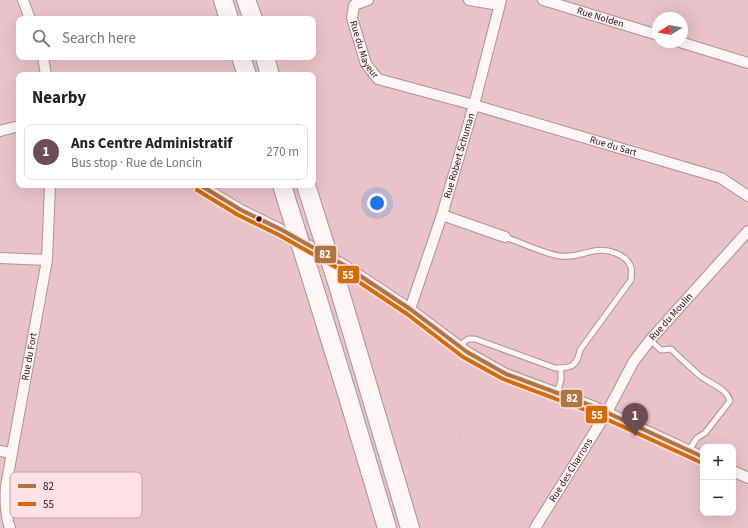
<!DOCTYPE html>
<meta charset="utf-8">
<style>
:root{--surface:#fff;--page:#f2f2f2;--text:#222;--muted:#767676;--line:#e0e0e0;--accent:#6e4c54}
body{margin:0;font-family:"Source Sans 3",sans-serif;background:var(--page);color:var(--text)}
.controls{position:absolute;right:12px;bottom:12px;display:grid;overflow:hidden;border-radius:8px;box-shadow:0 4px 16px #0002}
.controls button{width:36px;height:36px;display:grid;place-items:center;padding:0;border:0;border-bottom:1px solid var(--line);background:var(--surface);color:var(--text);font:20px sans-serif}
.compass{position:absolute;left:652px;top:12px;width:36px;height:36px;border-radius:50%;background:var(--surface);box-shadow:0 4px 16px #0002;rotate:259deg}
.you{position:absolute;left:377px;top:203px;width:14px;height:14px;margin:-10px;border:3px solid #fff;border-radius:50%;background:#1a73e8;box-shadow:0 0 0 6px #1a73e833}
.badge{display:grid;place-items:center;width:26px;height:26px;border-radius:50%;background:var(--accent);color:#fff;font-size:13px;font-weight:700}
.pin{position:absolute;translate:-50% -33px;filter:drop-shadow(0 1px 2px #0008)}
.pin::after{content:'';position:absolute;top:21px;width:14px;height:12px;background:inherit;clip-path:polygon(0 0,100% 0,50% 100%)}
.list{margin:0;padding:0;list-style:none}
h2{display:flex;justify-content:space-between;align-items:center;height:52px;margin:0;padding:0 16px;font-size:17px}
h2 small{font-size:13px;font-weight:400;color:var(--muted)}
.list li{display:grid;grid-template-columns:26px 1fr auto;gap:12px;align-items:center;box-sizing:border-box;height:56px;margin:0 8px 8px;padding:0 8px;border:1px solid var(--line);border-radius:8px}
.list b{display:block;font-size:15px;white-space:nowrap}
.list p{margin:0;font-size:13px;white-space:nowrap;color:var(--muted)}
.list em{font-size:13px;font-style:normal;color:var(--muted)}
.icon{flex:none;width:22px;height:22px;fill:none;stroke:currentColor;stroke-width:2;stroke-linecap:round;stroke-linejoin:round}
.map{position:relative;flex:none;width:748px;height:528px;overflow:hidden}
.search{position:absolute;background:var(--surface);box-shadow:0 4px 16px #0002;left:16px;top:16px;width:300px;height:44px;display:flex;align-items:center;gap:10px;box-sizing:border-box;padding:0 14px;border-radius:8px;color:var(--muted);font-size:15px}
.panel{position:absolute;background:var(--surface);box-shadow:0 4px 16px #0002;left:16px;top:72px;width:300px;height:116px;border-radius:8px}
.map>svg:first-child{display:block}
.lines{fill:none;stroke-linecap:round;stroke-linejoin:round}
.lane-casing{stroke:#af8f96;stroke-width:7}
.street-casing{stroke:#af8f96;stroke-width:12}
.highway-casing{stroke:#af8f96;stroke-width:20}
.path{stroke:#d4c7ca;stroke-width:1.5;stroke-dasharray:4 2;stroke-linecap:butt}
.lane{stroke:#fcf6f7;stroke-width:5}
.street{stroke:#fcf6f7;stroke-width:10}
.highway{stroke:#fcf6f7;stroke-width:18}
.highway-bridge-casing{stroke:#af8f96;stroke-width:20;stroke-linecap:butt}
.highway-bridge{stroke:#fcf6f7;stroke-width:18}
.bus-1-casing{stroke:#fde1e6;stroke-width:7}
.bus-2-casing{stroke:#fde1e6;stroke-width:7}
.bus-1{stroke:#b07441;stroke-width:4}
.bus-2{stroke:#d26c03;stroke-width:4}
.bus-dot{fill:#2b0d15;stroke:#fde1e6;stroke-width:1.5}
.labels{text-anchor:middle;dominant-baseline:central;stroke-width:4;stroke-linejoin:round;paint-order:stroke}
.street-label{font-size:10px;fill:#2b0d15;stroke:#fde1e6}
.key{fill:#fde1e6;stroke:#bea1a7;stroke-width:1}
.key-label{font-size:11px;fill:#2b0d15}
.line-badge{stroke:#fde1e6;stroke-width:1.5}
.badge-label{font-size:11px;text-anchor:middle;font-weight:bold;fill:#fff}
</style>
<div class="map">
<svg width="748" height="528" viewBox="0 0 748 528">
<rect width="100%" height="100%" fill="#e9c2ca"/>
<g class="lines">
<defs>
<path id="lane" d="M650,340L661,350L671,349C680,358 690,367 699,375C708,383 727,388 730,401L705,433L697,438L689,450
M459,346L468,339H475L555,368C571,368 577,367 580,350L631,280C631,276 632,271 631,267C626,254 607,248 594,251C582,253 572,258 560,256C545,254 520,242 505,237
M557,393L561,380V368"/>
<g id="street">
<path d="M23,0L30,19"/>
<path id="s1" d="M368,0L354,5L352,18L366,64L378,79L474,105L721,178L748,196"/>
<path d="M469,0L499,5"/>
<path id="s2" d="M543,0L658,35"/>
<path d="M680,42L748,63"/>
<path d="M43,57L46,75"/>
<path d="M0,131L19,126"/>
<path d="M200,185L241,210L282,230L344,265L410,309L467,352L506,374L595,407L703,457"/>
<path d="M442,215L505,237"/>
<path d="M0,258L47,260"/>
<path id="s3" d="M410,309L442,215L474,105L501,0"/>
<path d="M0,451L11,453"/>
<path d="M733,471L748,478"/>
<path id="s4" d="M10,528C5,514 5,500 6,486L47,260L50,185"/>
<path id="s5" d="M535,528L607,412L634,361L651,339L748,231"/>
</g>
<path id="highway" d="M223,0L229,19
M246,0L253,19
M241,57L247,75
M265,57L270,75
M282,185L289,208
M306,185L317,220
M309,271L348,397L387,528
M337,282L410,528"/>
</defs>
<use href="#lane" class="lane-casing"/>
<use href="#street" class="street-casing"/>
<use href="#highway" class="highway-casing"/>
<path class="path" d="M692,307L726,323L748,330
M462,438L442,409L463,361
M733,486L738,483
M681,528L703,510"/>
<use href="#lane" class="lane"/>
<use href="#street" class="street"/>
<use href="#highway" class="highway"/>
<defs>
<path id="highway-bridge" d="M289,208L309,271
M317,220L337,282"/>
</defs>
<use href="#highway-bridge" class="highway-bridge-casing"/>
<use href="#highway-bridge" class="highway-bridge"/>
<defs>
<path id="bus-1" d="M200,185L241,210L282,230L344,265L410,309L467,352L506,374L595,407L703,457"/>
<path id="bus-2" d="M197,190L238,215L279,235L341,270L407,314L463,357L503,379L593,413L700,462"/>
</defs>
<use href="#bus-1" class="bus-1-casing"/>
<use href="#bus-2" class="bus-2-casing"/>
<use href="#bus-1" class="bus-1"/>
<use href="#bus-2" class="bus-2"/>
</g>
<circle class="bus-dot" cx="259" cy="219" r="3.5"/>
<g class="labels">
<g class="street-label">
<text stroke="none"><textPath href="#s2" startOffset="60">Rue Nolden</textPath></text>
<text stroke="none"><textPath href="#s1" startOffset="62">Rue du Mayeur</textPath></text>
<text stroke="none"><textPath href="#s1" startOffset="340">Rue du Sart</textPath></text>
<text stroke="none"><textPath href="#s3" startOffset="161">Rue Robert Schuman</textPath></text>
<text stroke="none"><textPath href="#s5" startOffset="252">Rue du Moulin</textPath></text>
<text stroke="none"><textPath href="#s4" startOffset="174">Rue du Fort</textPath></text>
<text stroke="none"><textPath href="#s5" startOffset="68">Rue des Charrons</textPath></text>
</g>
</g>
<rect x="10" y="472" width="132" height="46" rx="6" class="key"/>
<rect x="18" y="484" width="18" height="4" fill="#b07441"/>
<rect x="18" y="502" width="18" height="4" fill="#d26c03"/>
<g class="key-label">
<text x="43" y="490">82</text>
<text x="43" y="508">55</text>
</g>
<g class="line-badge">
<rect x="314" y="245" width="23" height="19" rx="4" fill="#b07441"/>
<rect x="337" y="265" width="23" height="19" rx="4" fill="#d26c03"/>
<rect x="560" y="389" width="23" height="19" rx="4" fill="#b07441"/>
<rect x="585" y="405" width="23" height="19" rx="4" fill="#d26c03"/>
</g>
<g class="badge-label">
<text x="325" y="258">82</text>
<text x="348" y="279">55</text>
<text x="572" y="402">82</text>
<text x="597" y="419">55</text>
</g>
</svg>
<div class="controls">
<button>+</button>
<button>−</button>
</div>
<svg class="compass" viewBox="-18 -18 36 36"><path d="M0-13l5 13h-10z" fill="#e53935"/><path d="M0 13l5-13h-10z" fill="#767676"/></svg>
<div class="you"></div>
<div class="pin badge" style="left:635px;top:436px">1</div>
<div class="search"><svg class="icon" aria-label="search" viewBox="0 0 24 24"><circle cx="10" cy="10" r="6"/><path d="M15 15l6 6"/></svg>Search here</div>
<section class="panel">
<h2>Nearby<small></small></h2>
<ul class="list">
<li><span class="badge">1</span><div><b>Ans Centre Administratif</b><p>Bus stop · Rue de Loncin</p></div><em>270 m</em></li>
</ul>
</section>
</div>
